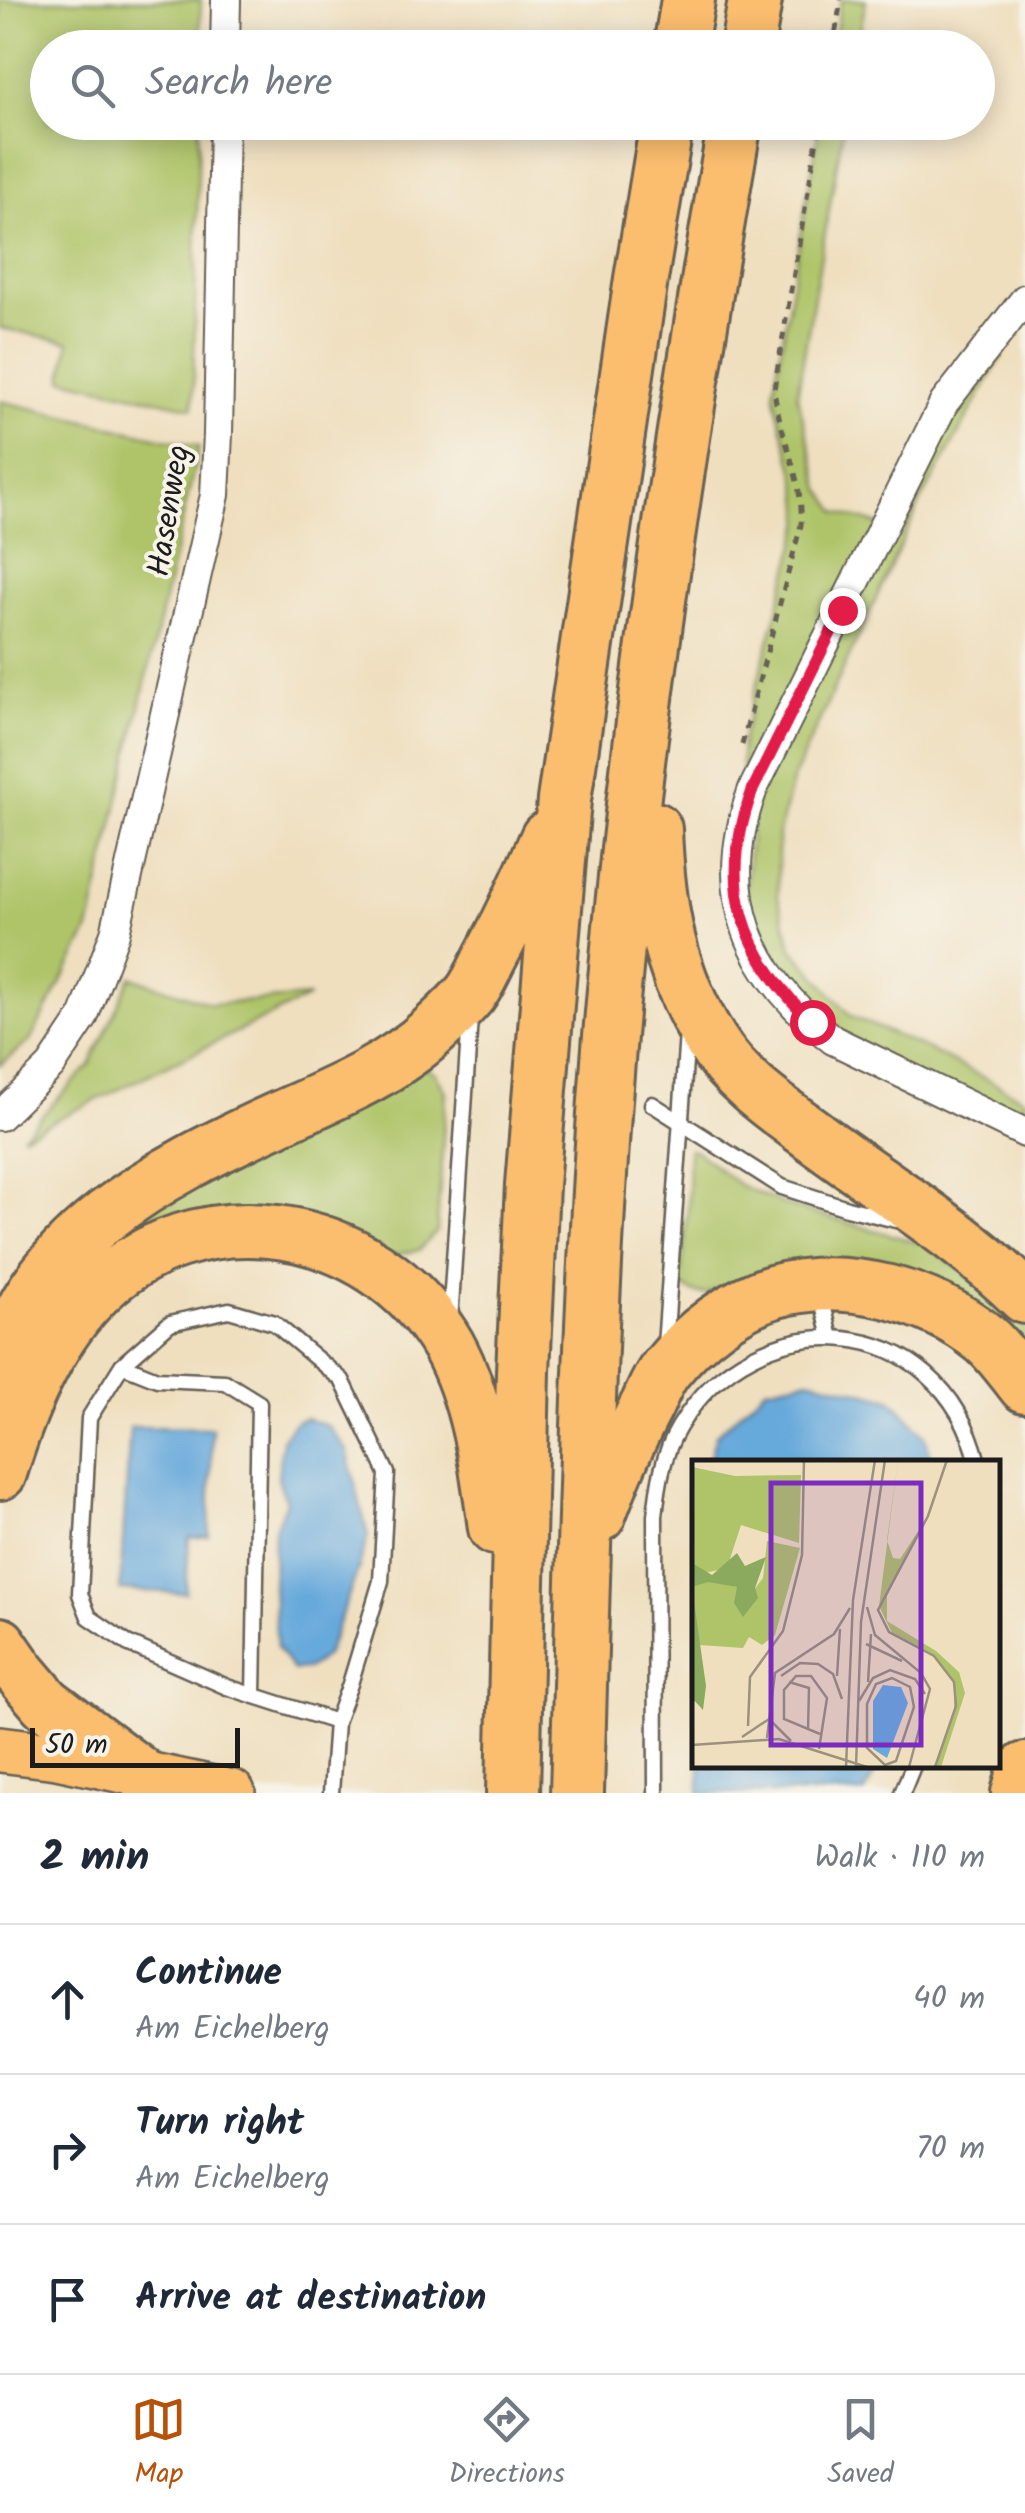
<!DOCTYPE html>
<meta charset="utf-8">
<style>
:root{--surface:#fff;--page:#f6f6f7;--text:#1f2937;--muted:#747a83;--line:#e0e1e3;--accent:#b45309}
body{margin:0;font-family:Kalam,sans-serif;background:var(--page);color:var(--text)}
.scale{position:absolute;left:30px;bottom:25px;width:210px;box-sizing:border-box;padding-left:10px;border:5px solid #1c1c1c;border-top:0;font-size:28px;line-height:35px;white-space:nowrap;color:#1c1c1c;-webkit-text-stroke:8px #f7f3e8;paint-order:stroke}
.stop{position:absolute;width:30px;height:30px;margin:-22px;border:8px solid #e11d48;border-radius:50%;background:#fff}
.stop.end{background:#e11d48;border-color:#fff;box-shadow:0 2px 10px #0008}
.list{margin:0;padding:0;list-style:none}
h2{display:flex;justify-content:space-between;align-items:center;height:130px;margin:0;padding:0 40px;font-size:42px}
h2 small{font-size:32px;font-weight:400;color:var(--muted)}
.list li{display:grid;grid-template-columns:65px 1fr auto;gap:30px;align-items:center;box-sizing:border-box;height:150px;padding:0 40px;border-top:2px solid var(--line)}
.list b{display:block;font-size:38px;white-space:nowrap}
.list p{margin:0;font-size:32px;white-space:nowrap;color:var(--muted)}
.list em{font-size:32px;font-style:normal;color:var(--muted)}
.icon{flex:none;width:55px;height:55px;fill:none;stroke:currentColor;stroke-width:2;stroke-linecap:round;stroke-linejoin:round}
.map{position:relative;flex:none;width:1025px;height:1793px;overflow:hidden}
.search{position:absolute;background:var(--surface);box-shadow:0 5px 25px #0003;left:30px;right:30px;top:30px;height:110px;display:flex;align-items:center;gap:25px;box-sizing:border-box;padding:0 35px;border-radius:55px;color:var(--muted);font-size:38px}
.sheet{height:580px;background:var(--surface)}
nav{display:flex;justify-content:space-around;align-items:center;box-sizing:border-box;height:140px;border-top:2px solid var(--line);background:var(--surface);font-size:28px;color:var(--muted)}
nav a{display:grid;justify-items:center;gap:5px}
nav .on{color:var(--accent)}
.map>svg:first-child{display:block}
.green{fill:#afc469;stroke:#667042;stroke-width:2.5}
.water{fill:#66a9db;stroke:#41627c;stroke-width:2.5}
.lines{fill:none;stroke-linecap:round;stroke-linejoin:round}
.service-casing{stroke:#666055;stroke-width:19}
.minor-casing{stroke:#666055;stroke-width:32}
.primary-casing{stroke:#666055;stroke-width:50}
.motorway-casing{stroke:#666055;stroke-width:58}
.path{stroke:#666055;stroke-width:5;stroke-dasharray:8 8;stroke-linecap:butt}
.service{stroke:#fff;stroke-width:14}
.minor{stroke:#fff;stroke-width:28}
.primary{stroke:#fbbd6e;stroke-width:45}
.motorway{stroke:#fbbd6e;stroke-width:52}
.route{stroke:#e11d48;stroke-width:12}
.labels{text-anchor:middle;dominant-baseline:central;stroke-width:8;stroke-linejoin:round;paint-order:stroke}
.street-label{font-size:32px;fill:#1c1c1c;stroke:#f7f3e8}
.inset-road{fill:none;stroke:#9b917e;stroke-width:2.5}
.view{fill:#7b2cbf;fill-opacity:0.15;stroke:#7b2cbf;stroke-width:5}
.inset-edge{fill:none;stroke:#1c1c1c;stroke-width:5}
</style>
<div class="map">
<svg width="1025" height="1793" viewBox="0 0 1025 1793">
<rect width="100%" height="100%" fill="#f7f3e8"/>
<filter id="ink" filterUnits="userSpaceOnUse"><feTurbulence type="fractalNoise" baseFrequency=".01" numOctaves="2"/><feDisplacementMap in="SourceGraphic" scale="20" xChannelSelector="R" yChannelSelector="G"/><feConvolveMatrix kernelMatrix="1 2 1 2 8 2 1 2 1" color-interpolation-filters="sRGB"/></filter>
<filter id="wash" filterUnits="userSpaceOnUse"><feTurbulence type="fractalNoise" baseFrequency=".0048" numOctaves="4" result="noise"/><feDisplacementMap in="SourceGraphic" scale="40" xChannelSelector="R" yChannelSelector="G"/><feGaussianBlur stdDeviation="2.25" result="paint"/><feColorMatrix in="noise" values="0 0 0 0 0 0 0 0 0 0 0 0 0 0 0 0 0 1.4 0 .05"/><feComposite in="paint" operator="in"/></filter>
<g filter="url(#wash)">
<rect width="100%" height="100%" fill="#efdfbf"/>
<path class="green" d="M0,0H201L200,47L48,48V122L199,123L193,408L63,379L69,342L0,328Z
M841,0H866L857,47H833Z
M820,123H844L797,395L821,489L837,512L883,526L944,403L1025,314L921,501L793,778L778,836V897L792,948L851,1016L931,1051L1025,1099V1133L833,1040L744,922L753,789C741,772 740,761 742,740L801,525C804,478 779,436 774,389Z
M0,401L199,447L89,930L30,1041L0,1065Z
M131,977L212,1004L309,997L22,1136L90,1065Z
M426,1067L436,1074L446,1092L437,1231L419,1250L390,1256L312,1219L42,1306L133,1211Z
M689,1149L696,1151L739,1185L788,1206L927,1245L997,1297L1025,1325V1363L973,1313L731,1285C711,1294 699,1300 680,1284L688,1208Z"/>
<path class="water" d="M809,1379L891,1399L925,1435L932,1463H708L716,1435L766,1388Z
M306,1418L328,1426L347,1450L368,1536L359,1567L326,1656L307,1669L293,1670L277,1648L273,1588L274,1530L286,1502L278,1478L282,1439L296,1421Z
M130,1427L212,1428L209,1536L189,1538L186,1593L120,1590Z
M700,1766H878L865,1793H700Z"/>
</g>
<g filter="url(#ink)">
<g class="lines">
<defs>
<path id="service" d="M652,1104L782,1187L847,1208L896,1220
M821,1296L831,1338
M450,1321L470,1018
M665,1346L687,1033
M122,1365L157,1379L225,1382L259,1403L254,1696
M331,1793L336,1722L350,1684L381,1581L387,1473L342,1380L274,1323L229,1310L170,1323L122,1365L89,1418L80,1594L89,1617L127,1643L227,1687L336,1722
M656,1793L655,1516C658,1486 663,1453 679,1427C756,1298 941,1309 978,1463
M902,1793L913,1766"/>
<path id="minor" d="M225,48L226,0
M1025,299L944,403L753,789C714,895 748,973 833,1040L1025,1133
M0,1116L51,1066L83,1018L115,933L215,495L218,434L224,122"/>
<path id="primary" d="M0,1749L57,1756L232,1793"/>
<path id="motorway" d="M680,48L688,0
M747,48L755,0
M655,829C658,907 669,974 711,1041C737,1083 779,1110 818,1139C887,1190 963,1236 1025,1297
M0,1371C28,1240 163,1171 275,1120C328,1096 389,1072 433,1031C445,1020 459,1007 470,994C479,982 485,967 492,954C512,916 530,877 547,838
M0,1473C19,1411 45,1346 90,1298C192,1188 374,1217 448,1345C478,1399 487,1468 495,1528
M599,1515C613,1477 629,1439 648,1403C653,1392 658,1379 666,1369C693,1335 734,1303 776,1291C846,1272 930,1295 985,1339C1000,1352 1013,1371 1025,1386
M0,1644L18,1670L46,1703L138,1772
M513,1793L523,1371L532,1185L564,800L641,279L667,122
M577,1793C585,1515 590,1236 617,958C643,678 687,400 735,122
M1018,1793L1025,1769"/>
</defs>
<use href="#service" class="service-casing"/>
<use href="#minor" class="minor-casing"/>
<use href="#primary" class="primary-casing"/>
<use href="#motorway" class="motorway-casing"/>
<path class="path" d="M833,48L841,0
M742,745L801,525C804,478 779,436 774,389L820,122"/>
<use href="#service" class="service"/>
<use href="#minor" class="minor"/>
<use href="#primary" class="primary"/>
<use href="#motorway" class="motorway"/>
</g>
</g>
<g class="lines" filter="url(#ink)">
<path class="route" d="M812,1022C741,952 717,885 753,789L842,610"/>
</g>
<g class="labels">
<g class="street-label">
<text transform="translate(170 511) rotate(-81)">Hasenweg</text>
</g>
</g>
<g transform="translate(692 1460)">
<rect width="308" height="308" fill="#efdfbf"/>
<path d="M206,0L195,80L201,98L208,99L232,62L195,136V161L244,191L267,212L273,233L249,307H243L262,255V222L242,196L201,175L187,146ZM0,7L43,16L109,15L107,83L49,65L35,108L8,114L0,103ZM75,81L108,88L83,175L70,185L57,177L51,188L7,185L0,127L16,121L45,127L48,148L71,118Z" fill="#afc469"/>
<path d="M45,93L53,106L74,97L63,128L66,138L51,157L42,143L45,127L16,122L0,127L14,226L11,250L0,238V103L20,115Z" fill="#8baa5d"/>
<path d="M191,225L209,227L216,243L195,298L181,289V241Z" fill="#66a9db"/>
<path class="inset-road" d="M175,147L183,175L229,213L238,229L217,307M174,184L210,201M89,216L108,203L126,204L141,214L150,239M145,216L148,169M200,218L218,227L222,247L204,301L193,305L175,288V244L184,224ZM97,222L117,228L116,270M176,222L179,174M167,241L181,218L198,210L223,219L233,234M77,259L99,281M56,266L58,217L91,171L110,95L112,0M50,277L77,259M75,278L83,213L142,174L158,148M0,285L87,279L175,307M127,289L135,238L119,216H104L92,230V259L128,274M154,307L161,140L183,0M164,307L169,162L193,0M243,307L264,246L262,222L242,196L197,172L186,150L236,56L255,0"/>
<path class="view" d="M79,23H229V285H79Z"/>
<rect width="308" height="308" class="inset-edge"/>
</g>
</svg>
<div class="scale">50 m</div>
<div class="stop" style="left:812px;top:1022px"></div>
<div class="stop end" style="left:842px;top:610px"></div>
<div class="search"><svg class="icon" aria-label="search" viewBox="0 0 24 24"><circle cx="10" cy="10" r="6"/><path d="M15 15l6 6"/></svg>Search here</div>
</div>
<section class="sheet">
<h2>2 min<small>Walk · 110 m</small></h2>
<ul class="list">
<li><svg class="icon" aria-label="ahead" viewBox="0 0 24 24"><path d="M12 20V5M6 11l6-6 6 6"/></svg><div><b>Continue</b><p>Am Eichelberg</p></div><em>40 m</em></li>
<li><svg class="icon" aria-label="right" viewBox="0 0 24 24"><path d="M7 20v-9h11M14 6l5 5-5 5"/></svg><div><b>Turn right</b><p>Am Eichelberg</p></div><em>70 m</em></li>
<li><svg class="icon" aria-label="arrive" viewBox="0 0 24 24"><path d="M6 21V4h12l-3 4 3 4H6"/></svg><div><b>Arrive at destination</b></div></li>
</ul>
</section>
<nav>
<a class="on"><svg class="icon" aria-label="map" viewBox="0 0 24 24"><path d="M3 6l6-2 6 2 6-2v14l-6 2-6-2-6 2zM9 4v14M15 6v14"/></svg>Map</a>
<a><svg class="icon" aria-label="directions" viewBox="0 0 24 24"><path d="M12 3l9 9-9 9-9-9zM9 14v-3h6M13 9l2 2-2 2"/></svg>Directions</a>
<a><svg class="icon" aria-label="saved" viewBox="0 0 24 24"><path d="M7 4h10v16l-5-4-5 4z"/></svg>Saved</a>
</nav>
